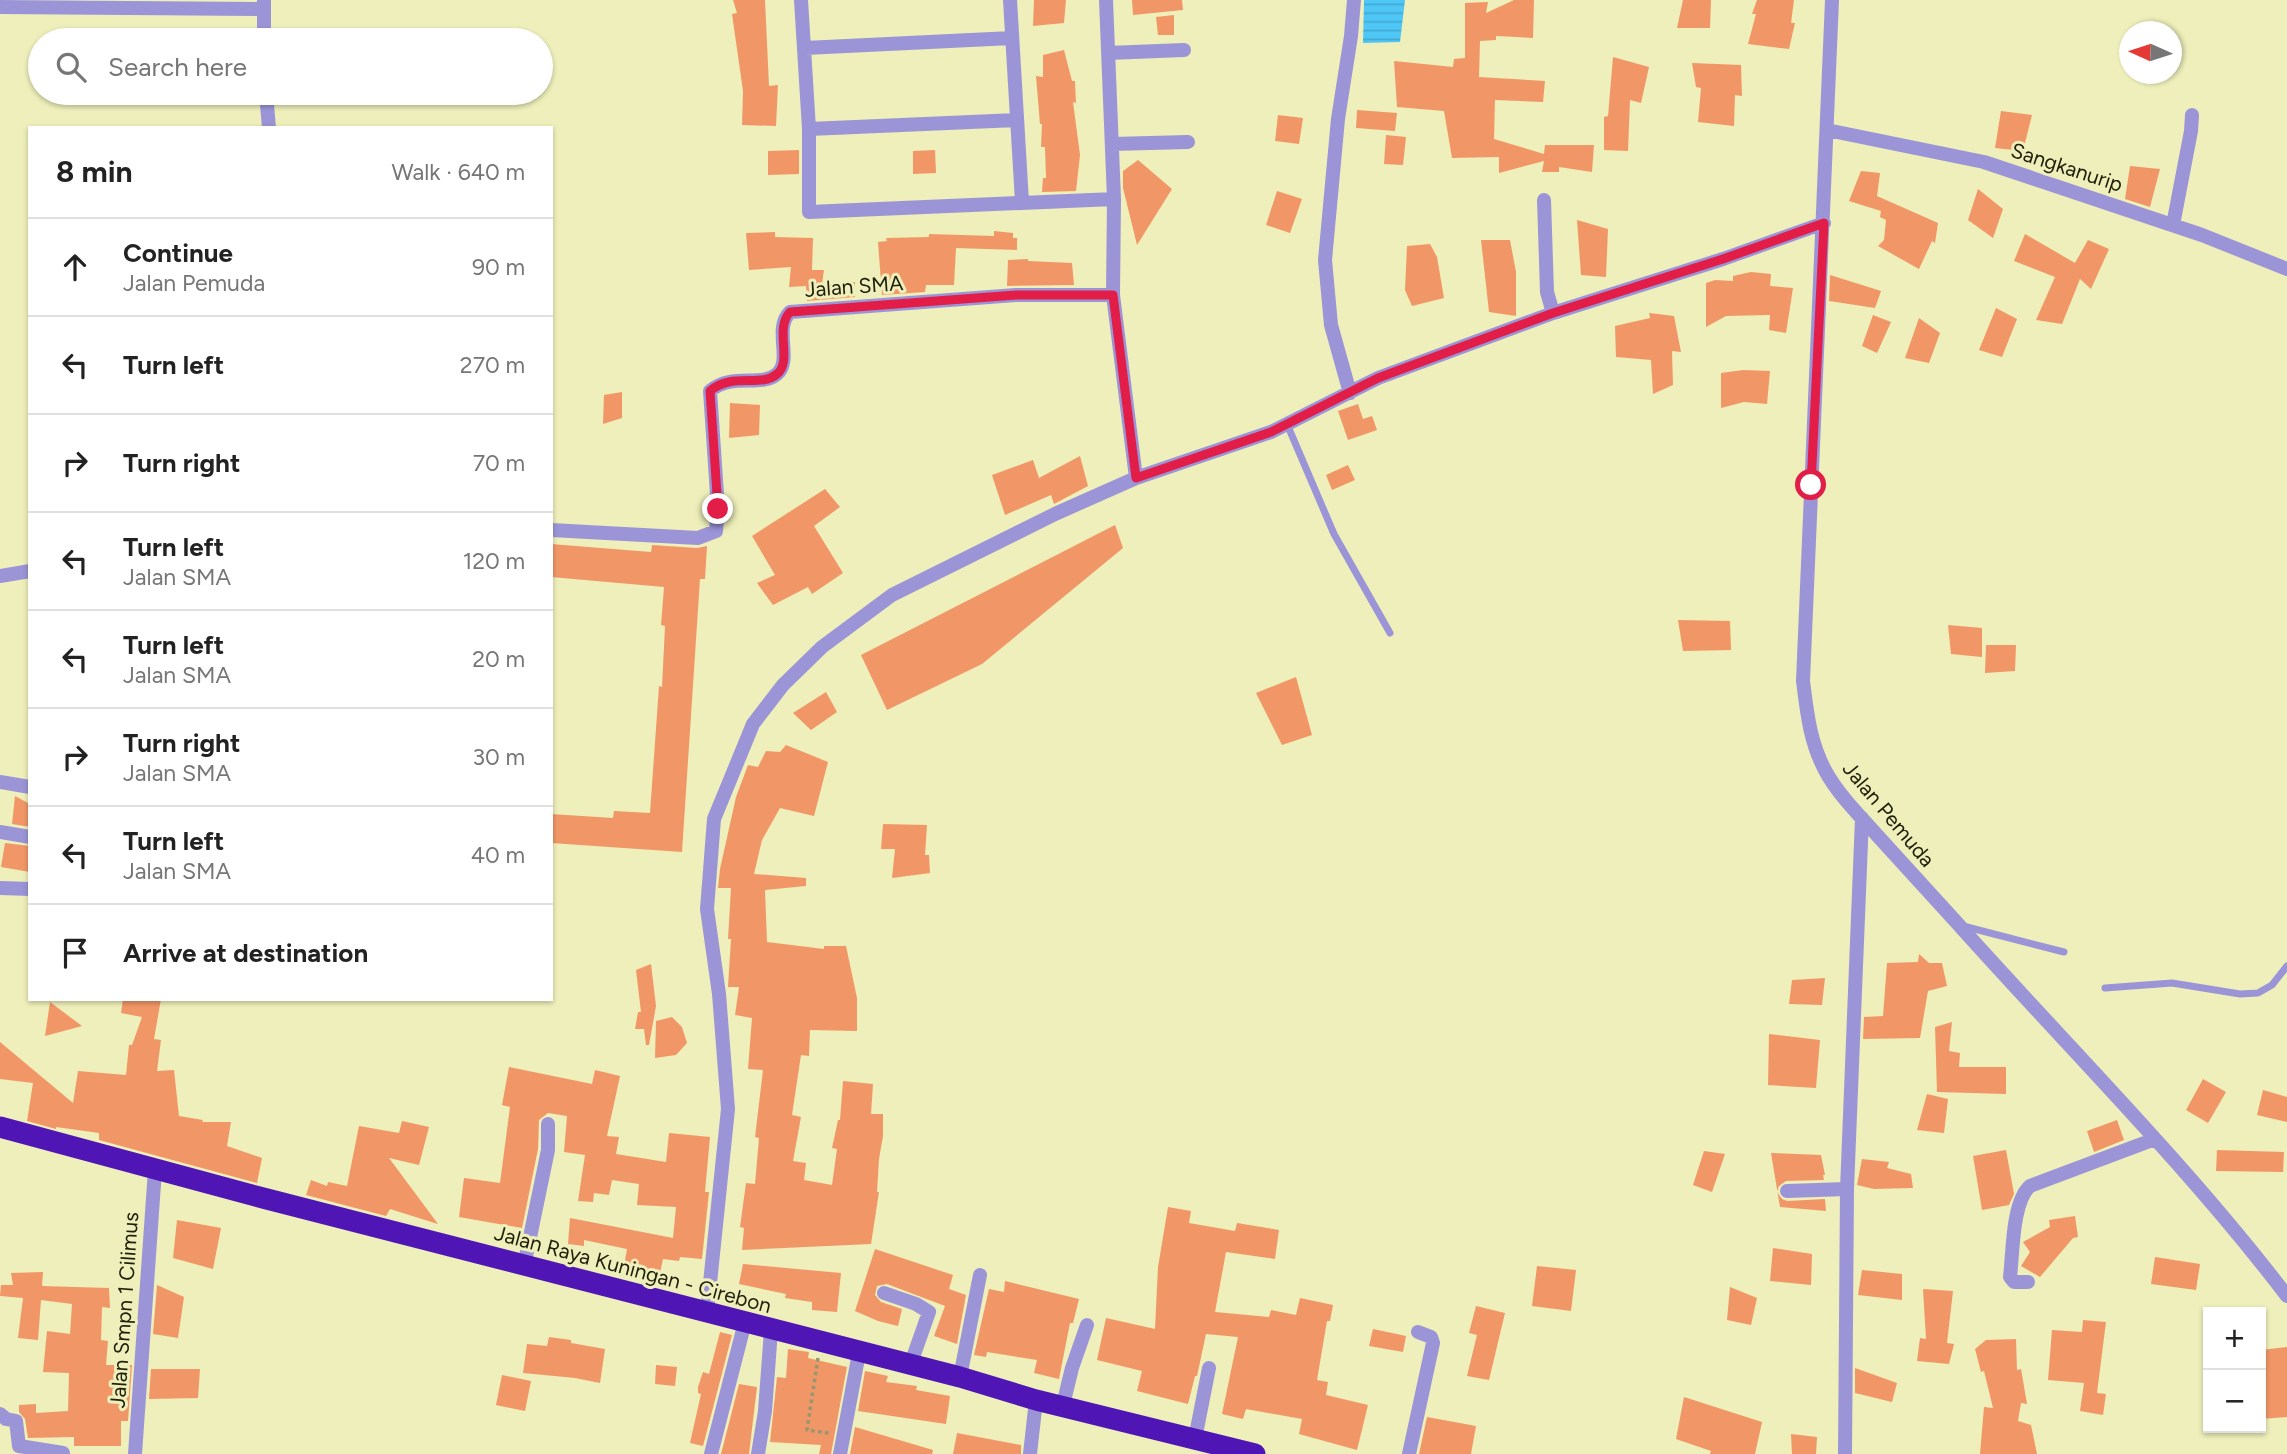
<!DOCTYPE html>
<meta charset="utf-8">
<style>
:root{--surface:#fff;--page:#f2f2f2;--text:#222;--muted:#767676;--line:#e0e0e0}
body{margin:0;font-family:Figtree,sans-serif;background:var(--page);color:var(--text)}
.controls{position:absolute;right:21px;bottom:21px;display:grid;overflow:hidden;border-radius:0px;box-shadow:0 2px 5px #0004}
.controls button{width:63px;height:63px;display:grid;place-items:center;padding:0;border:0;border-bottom:2px solid var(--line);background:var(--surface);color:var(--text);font:35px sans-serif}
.compass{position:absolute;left:2119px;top:21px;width:63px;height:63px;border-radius:50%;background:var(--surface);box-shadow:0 2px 5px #0004;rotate:273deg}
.stop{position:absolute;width:21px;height:21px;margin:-16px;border:5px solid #e11d48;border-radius:50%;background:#fff}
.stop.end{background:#e11d48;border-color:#fff;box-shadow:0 2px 7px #0008}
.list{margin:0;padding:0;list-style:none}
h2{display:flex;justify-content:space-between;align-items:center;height:91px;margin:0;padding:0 28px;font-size:30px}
h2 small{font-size:23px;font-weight:400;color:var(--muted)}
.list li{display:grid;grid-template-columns:46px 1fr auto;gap:21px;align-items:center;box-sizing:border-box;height:98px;padding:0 28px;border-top:2px solid var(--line)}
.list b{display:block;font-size:26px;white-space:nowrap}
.list p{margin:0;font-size:23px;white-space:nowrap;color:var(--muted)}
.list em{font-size:23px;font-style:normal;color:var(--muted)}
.icon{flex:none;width:38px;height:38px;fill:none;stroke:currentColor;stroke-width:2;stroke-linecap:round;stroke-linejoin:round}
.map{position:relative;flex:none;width:2287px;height:1454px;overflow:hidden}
.search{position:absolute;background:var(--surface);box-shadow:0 2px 5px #0004;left:28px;top:28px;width:525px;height:77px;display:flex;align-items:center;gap:18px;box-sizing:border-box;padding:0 24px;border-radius:38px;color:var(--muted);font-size:26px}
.panel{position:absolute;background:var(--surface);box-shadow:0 2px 5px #0004;left:28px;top:126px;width:525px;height:875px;border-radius:0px}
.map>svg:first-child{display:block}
.water{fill:url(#water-rules)}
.building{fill:#f19767}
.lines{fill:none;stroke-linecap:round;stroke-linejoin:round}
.path{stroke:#969770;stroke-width:3.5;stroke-dasharray:3.5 3.5;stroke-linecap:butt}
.lane{stroke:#9b95d8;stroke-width:7}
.street{stroke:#9b95d8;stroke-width:14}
.highway{stroke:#4f16b5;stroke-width:21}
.route{stroke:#e11d48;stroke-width:9}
.labels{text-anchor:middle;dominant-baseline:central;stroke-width:6;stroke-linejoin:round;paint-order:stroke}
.street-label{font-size:21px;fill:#1f1f0b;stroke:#eeefba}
</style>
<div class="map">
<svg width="2287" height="1454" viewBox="0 0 2287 1454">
<defs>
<pattern id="water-rules" width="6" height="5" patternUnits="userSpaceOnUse" patternTransform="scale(1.75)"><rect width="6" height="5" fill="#4ec7f7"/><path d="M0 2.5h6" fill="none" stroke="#44aad2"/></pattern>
</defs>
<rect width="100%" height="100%" fill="#eeefba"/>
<path class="water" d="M1364,0H1405L1400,42L1363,43Z"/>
<path class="building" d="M733,0H765L769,86L778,85L776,126L742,125L743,91L732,14L737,13Z
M1034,0H1066L1064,23L1033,26Z
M1132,0H1182L1183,10L1133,15Z
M1514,0H1534L1533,38L1496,36V40L1480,41L1479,77L1545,81L1543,102L1495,100L1494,139L1544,154L1545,145H1594L1592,172L1559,167V172H1542L1544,161L1499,173V157L1452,158L1444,111L1397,107L1394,61L1453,67L1454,59L1465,58V3L1488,2L1486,13Z
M1683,0H1711L1710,28H1677Z
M1757,0H1794L1791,23H1795L1789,49L1748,44L1756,14H1752Z
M1174,15V35H1158L1156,17Z
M1064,50L1072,81H1075L1076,103L1073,102L1080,155L1076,191L1042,192L1043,178H1046L1045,147H1041L1042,124H1040L1036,76L1043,77V55Z
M1613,57L1649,67L1641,103L1630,100L1628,151L1604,150V117L1608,116Z
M1692,63L1741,65L1742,96L1735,95L1734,126L1698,122L1701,88L1696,87Z
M1357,110L1397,113L1395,131L1356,128Z
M2001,111L2032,115L2023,151L1995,148Z
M1278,115L1303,118L1299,144L1275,141Z
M1386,135L1406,137L1403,165L1384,164Z
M799,150V174L768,175V151Z
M935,150L936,173L913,174V151Z
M1138,160L1172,189L1137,245L1123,188V171Z
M2130,166L2160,169L2150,207L2125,199Z
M1861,171L1880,173L1877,196L1938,223L1935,243L1932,241L1919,269L1878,246L1884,240L1886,220L1880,217L1881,211L1849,201Z
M1978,189L2003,209L1993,238L1968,220Z
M1277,191L1302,199L1290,233L1266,225Z
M1577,220L1608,229L1606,277L1581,275Z
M994,231L1013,233V238H1017V250L956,248L954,285H926L925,292L882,295L878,242L887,241L886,238L929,237V234L994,236Z
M775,232V237L813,238L812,270H824L822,284L855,282V297L807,301L806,286L789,287L791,267L749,270L746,233Z
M2025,234L2075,263L2088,240L2109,249L2091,289L2080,279L2062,324L2036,320L2055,277L2014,261Z
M1481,240H1510L1516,272V316L1489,312Z
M1430,244L1437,257L1444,298L1412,306L1405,290L1407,246Z
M1028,259V261L1072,263L1074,285L1007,286L1008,260Z
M1751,272L1771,274L1770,286L1793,288L1786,333L1769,330L1770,315L1726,316L1706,327V283L1715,280L1733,281V276Z
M1830,275L1881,291L1875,308L1829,301Z
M1996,308L2017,319L2002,357L1979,350Z
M1649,313L1674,316L1681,352L1672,351L1673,385L1653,394L1651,360L1616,357L1615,326L1650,318Z
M1873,315L1891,322L1877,353L1862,346Z
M1919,318L1940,333L1929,363L1905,358Z
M1743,370L1770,371L1767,404L1744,402L1721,408V373Z
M622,392V418L603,424L604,395Z
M730,403L760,405L759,435L729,438Z
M1358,404L1363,419L1372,416L1377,430L1348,440L1338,411Z
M1080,456L1088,486L1054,504L1051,495L1005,515L992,475L1033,460L1039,478Z
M1348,465L1355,480L1332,490L1326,475Z
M825,489L840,507L814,526L843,573L812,594L808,587L773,605L757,583L775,575L752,536Z
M1115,525L1123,548L982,664L887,710L861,655Z
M551,544L651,552L652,545L697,548L707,546L705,579H700L682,852L551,843V814L613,818L614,811L650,813L659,686L662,687L665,626L661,625L664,587L551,577Z
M1678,620L1730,621L1731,650L1683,651Z
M1948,625L1982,628V657L1951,654Z
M1986,645H2016L2015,671L1985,673Z
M1296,677L1312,735L1282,745L1256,693Z
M826,692L837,712L811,730L793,713Z
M786,745L828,762L814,816L780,808L762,840L754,874L806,878V886L765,890L767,942L824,949V946H846L857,998V1031L810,1030L809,1056L801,1055L792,1115L801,1117L793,1161L806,1163L804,1180L832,1185L837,1149L832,1148L838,1120H840L843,1081L873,1084L871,1114H883V1136L879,1159L877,1192H879L871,1244L742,1250L744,1228L740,1227L746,1183L755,1184L759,1138L755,1137L763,1070L748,1069L752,1018L735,1015L739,987H728L731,939H728L731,888H718L720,869L736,797L748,765L758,767L766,751L780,752Z
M15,796L30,804V827L12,824Z
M883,824L927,825L925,855H929L930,873L892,878L895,849H881Z
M5,843L30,846V872L1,867Z
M1919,954L1929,963H1942L1947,986L1928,991L1920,1038L1863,1039L1864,1017L1883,1016L1887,963L1918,962Z
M651,964L656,1006L649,1045H646L644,1029H635L638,1012H641L636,970Z
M1825,978L1822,1005L1789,1004L1792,980Z
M123,999H161L154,1039L161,1040L157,1071L174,1070L179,1116L203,1120L202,1122H231L227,1146L262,1158L257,1183L99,1140V1133L56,1127V1129L27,1121L33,1083L0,1079V1042L73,1103L78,1071L126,1075L129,1045H132L142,1017L121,1013Z
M50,1002L82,1026L45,1036Z
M672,1017L682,1027L687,1043L676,1055L655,1058L656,1021Z
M1952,1022L1949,1051L1960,1053L1959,1067H2006V1094L1937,1092L1935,1027Z
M1769,1034L1820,1040L1816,1088L1768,1085Z
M509,1067L592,1084L595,1070L620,1076L607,1136L619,1137L616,1154L666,1162L669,1133L710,1137L705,1192H709L702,1259L680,1257L679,1261L663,1259L660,1273L624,1266L627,1249L584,1240V1246L568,1244L570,1218L673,1238L676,1207L637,1205L639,1184L612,1180L609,1195L594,1193L593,1202L578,1201L585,1155L564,1152L567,1116L548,1113L539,1120L538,1149L522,1228L459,1217L464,1178L500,1183L510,1107L502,1105Z
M2203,1079L2226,1092L2208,1123L2186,1110Z
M2263,1090L2287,1097V1122L2257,1115Z
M1927,1094L1948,1099L1944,1133L1917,1130Z
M2117,1120L2124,1140L2094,1152L2087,1131Z
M402,1121L429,1127L419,1165L389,1158L438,1224L390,1209L386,1216L306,1195L311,1180L327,1186L328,1182L347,1186L359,1126L399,1133Z
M2006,1150L2014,1194L2009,1205L1982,1210L1973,1156Z
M2217,1150L2284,1152L2283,1172L2216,1171Z
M1704,1151L1725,1154L1712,1192L1693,1185Z
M1771,1153L1821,1155L1825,1175H1823L1824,1180L1786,1181L1779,1186L1777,1192L1782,1199L1787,1201L1825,1199L1826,1211L1780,1207Z
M1862,1159L1889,1162L1887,1168L1911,1174L1913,1188L1874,1189L1857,1185Z
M1168,1207L1191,1211L1189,1223L1235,1231L1237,1223L1279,1230L1275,1259L1226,1252L1215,1312L1269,1317L1271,1310L1296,1315L1300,1298L1333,1305L1330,1321H1327L1317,1380L1328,1382L1326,1395L1368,1405L1357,1450L1299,1434L1302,1419L1246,1409L1243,1419L1222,1414L1238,1337L1206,1334L1197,1376H1195L1188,1404L1137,1391L1142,1371L1097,1360L1106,1318L1155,1329L1158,1267Z
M2075,1216L2078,1237L2073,1238L2040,1277L2021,1266L2030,1252L2023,1242L2050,1227L2049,1220Z
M177,1220L221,1228L213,1269L173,1258Z
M1773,1248L1812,1254L1811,1285L1770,1281Z
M875,1249L953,1275L949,1289L966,1295L957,1344L934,1336L945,1306L887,1284L877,1286L875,1295L881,1302L902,1309L898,1326L878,1321L855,1311Z
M2155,1257L2200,1264L2196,1290L2151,1284Z
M743,1264L841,1273L837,1312L812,1310V1302L785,1298L786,1294L739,1284Z
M1537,1266L1576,1270L1571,1311L1532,1306Z
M1862,1270L1902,1274V1300L1858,1295Z
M43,1272L42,1286L109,1288L110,1308L102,1307L101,1340L108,1341L106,1365H132L128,1421H121V1446H74V1437L28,1438L25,1419L19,1412V1405L36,1404V1413L68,1411L69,1373L43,1372L47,1331L70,1334L72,1304L41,1300L38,1340L18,1338L23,1298L0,1296L1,1285H13L11,1273Z
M1005,1281L1079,1299L1073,1323H1070L1059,1379L1034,1373L1037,1360L987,1352L986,1357L974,1355L989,1289L1004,1292Z
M157,1285L184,1297L178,1338L153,1334Z
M1730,1287L1757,1298L1751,1325L1727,1320Z
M1923,1289L1953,1291L1947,1343L1954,1344L1949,1364L1917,1361L1920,1338L1926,1339Z
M1476,1306L1505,1313L1489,1380L1467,1376L1477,1335L1469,1333Z
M2083,1320L2106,1322L2097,1393L2106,1394L2103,1415L2080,1411L2084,1383L2048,1380L2052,1330L2082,1332Z
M1373,1329L1406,1336L1403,1352L1369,1346Z
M720,1332L732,1335L703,1446L690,1443L701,1394L698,1393V1387L703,1372L709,1374Z
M549,1337L571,1340V1343L605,1349L600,1383L575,1378L523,1373L527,1344L547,1346Z
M2016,1339L2017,1370L2021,1369L2027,1404L2021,1403L2018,1421L2031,1425L2037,1454H1980L1984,1407L1993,1408L1984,1371L1981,1372L1975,1349L1986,1340Z
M2287,1347V1417L2261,1419V1350Z
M788,1349L809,1352L808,1358L847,1367L831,1454H819L821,1445L770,1442L777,1377L786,1378Z
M656,1365L677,1367L675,1386L655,1384Z
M1855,1368L1897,1383L1892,1402L1855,1393Z
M151,1369H200L198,1398L149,1399Z
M865,1371L888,1376L886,1382L917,1386L916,1390L950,1396L946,1424L858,1411Z
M502,1375L531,1381L525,1411L496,1405Z
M739,1384L757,1387L749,1454H721Z
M1684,1397L1762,1422L1755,1454H1710L1711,1451L1676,1439Z
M1427,1417L1476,1426L1471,1454H1419Z
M855,1427L933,1450L932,1454H850Z
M957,1433L1021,1445V1454H953Z
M1791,1434L1817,1437L1816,1454H1792Z"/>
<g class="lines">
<path class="path" d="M818,1358L807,1430L829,1433"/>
<path class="lane" d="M1287,424L1334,534L1390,633
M1963,926L2064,952
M2105,988L2172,983L2240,994L2258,993L2272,985L2287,966"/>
<path class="street" d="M801,0L809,129V212L1114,199
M1010,0L1022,202
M1106,0L1114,199L1113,295L1136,478
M1832,0L1803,681C1807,713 1810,743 1826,772C1838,794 1859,815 1876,834C1903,864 1931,894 1958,924C2068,1047 2187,1165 2287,1296
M264,1V40
M0,7L264,9
M805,48L1012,38
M1108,53L1184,50
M266,93L269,128
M809,129L1017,120
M1827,130L1984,162L2202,235L2287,269
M1112,144L1188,142
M1544,200L1547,292L1553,313
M2173,225L2191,131L2192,115
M1350,393L1331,325L1325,260L1338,119L1351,36L1354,0
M551,530L698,538L716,531L718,509L710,391C732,372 761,388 777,374C793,360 773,329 790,312L1016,295H1113
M0,576L30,571
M0,782L30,787
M0,832L30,837
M0,888L30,889
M1787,1191L1847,1189
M524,1266L548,1150V1124
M2028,1282H2014L2010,1277C2013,1253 2012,1202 2030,1186L2155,1139
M884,1293L916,1304L929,1312L910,1366
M707,1312L728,1109L719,994L707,909L714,819L753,724L783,685L822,647L892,595L1055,514L1136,478L1271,432L1378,378L1553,313L1723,259L1824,223
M960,1377L980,1275
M1063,1405L1072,1368L1087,1325
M0,1414L6,1419L16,1421L19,1446L63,1453
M1195,1439L1209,1368
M135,1454L155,1170
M711,1454L745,1322
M758,1454L765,1411L771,1330
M840,1454L859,1353
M1030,1454L1036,1400
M1409,1454L1433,1343L1431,1337L1418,1332
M1845,1454L1847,1189L1862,818"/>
<path class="highway" d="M0,1127L263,1198L960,1377L1036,1400L1255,1454"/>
</g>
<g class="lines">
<path class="route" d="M718,509L710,391C732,372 761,388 777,374C793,361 774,329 790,312L1016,295H1113L1136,478L1271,432L1378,378L1553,313L1723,259L1824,223L1811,485"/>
</g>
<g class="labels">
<g class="street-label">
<text transform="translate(2067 167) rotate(18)">Sangkanurip</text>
<text transform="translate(854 286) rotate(-4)">Jalan SMA</text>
<text transform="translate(1889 814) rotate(50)">Jalan Pemuda</text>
<text transform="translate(633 1269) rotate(15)">Jalan Raya Kuningan - Cirebon</text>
<text transform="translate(124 1310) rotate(-86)">Jalan Smpn 1 Cilimus</text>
</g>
</g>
</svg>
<div class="controls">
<button>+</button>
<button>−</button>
</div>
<svg class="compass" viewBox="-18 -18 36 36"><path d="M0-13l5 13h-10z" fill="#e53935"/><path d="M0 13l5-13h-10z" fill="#767676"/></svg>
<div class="stop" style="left:1811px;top:485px"></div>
<div class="stop end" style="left:718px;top:509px"></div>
<div class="search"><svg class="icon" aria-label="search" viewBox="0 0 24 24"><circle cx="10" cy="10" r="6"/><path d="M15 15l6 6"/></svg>Search here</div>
<section class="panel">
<h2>8 min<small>Walk · 640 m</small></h2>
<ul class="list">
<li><svg class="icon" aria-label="ahead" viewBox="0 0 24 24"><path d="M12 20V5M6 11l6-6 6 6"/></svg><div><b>Continue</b><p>Jalan Pemuda</p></div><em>90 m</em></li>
<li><svg class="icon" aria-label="left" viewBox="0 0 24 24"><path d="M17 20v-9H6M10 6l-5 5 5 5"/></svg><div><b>Turn left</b></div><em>270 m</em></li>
<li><svg class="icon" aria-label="right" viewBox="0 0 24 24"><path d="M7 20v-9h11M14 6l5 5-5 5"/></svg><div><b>Turn right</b></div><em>70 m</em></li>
<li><svg class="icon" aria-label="left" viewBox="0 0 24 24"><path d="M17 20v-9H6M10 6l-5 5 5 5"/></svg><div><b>Turn left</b><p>Jalan SMA</p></div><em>120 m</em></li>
<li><svg class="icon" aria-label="left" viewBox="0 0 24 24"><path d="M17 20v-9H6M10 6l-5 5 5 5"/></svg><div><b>Turn left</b><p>Jalan SMA</p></div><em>20 m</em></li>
<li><svg class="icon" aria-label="right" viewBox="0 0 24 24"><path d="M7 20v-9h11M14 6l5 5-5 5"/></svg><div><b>Turn right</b><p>Jalan SMA</p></div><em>30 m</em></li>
<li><svg class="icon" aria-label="left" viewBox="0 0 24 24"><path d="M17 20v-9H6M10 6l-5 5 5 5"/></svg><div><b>Turn left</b><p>Jalan SMA</p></div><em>40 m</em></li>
<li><svg class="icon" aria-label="arrive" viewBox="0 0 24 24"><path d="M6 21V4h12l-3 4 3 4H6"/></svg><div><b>Arrive at destination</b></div></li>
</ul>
</section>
</div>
